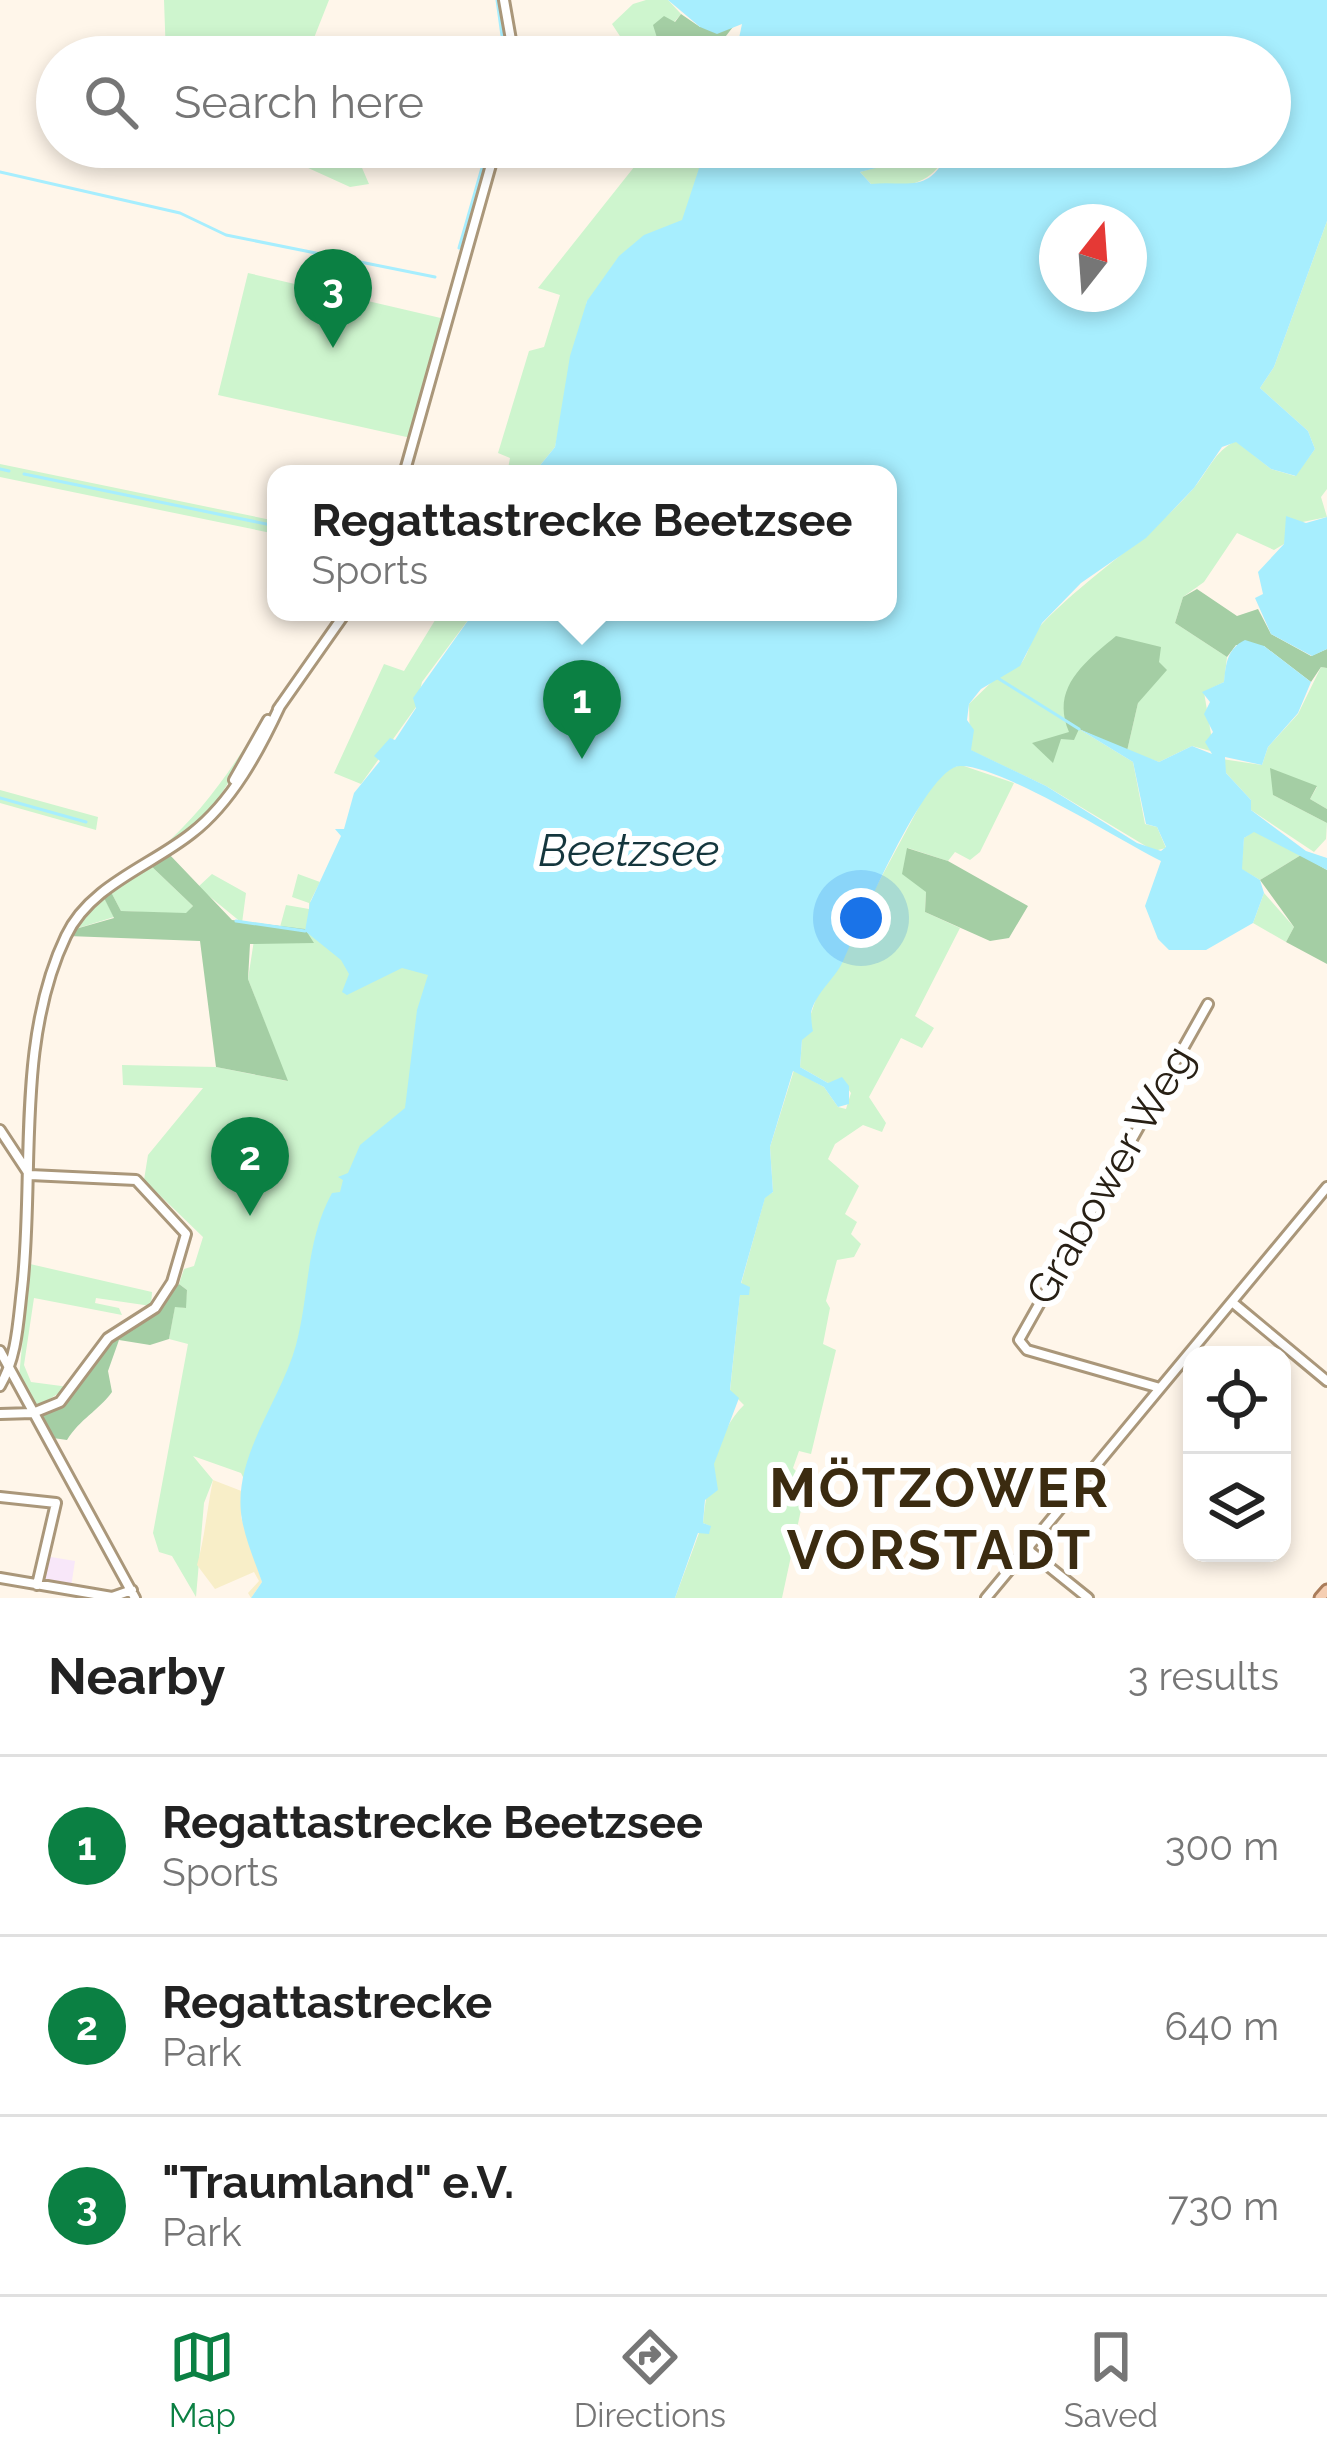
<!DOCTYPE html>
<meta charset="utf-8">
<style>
:root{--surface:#fff;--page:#f2f2f2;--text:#222;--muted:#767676;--line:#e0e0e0;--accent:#0b8043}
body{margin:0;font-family:Raleway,sans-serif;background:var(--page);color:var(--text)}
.controls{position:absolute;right:36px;bottom:36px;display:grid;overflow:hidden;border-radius:24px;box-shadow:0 6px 18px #0003}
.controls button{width:108px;height:108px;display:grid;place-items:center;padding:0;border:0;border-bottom:3px solid var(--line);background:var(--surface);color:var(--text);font:60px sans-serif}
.compass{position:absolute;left:1039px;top:204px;width:108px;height:108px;border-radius:50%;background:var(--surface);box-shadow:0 6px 18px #0003;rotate:17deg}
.you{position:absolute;left:861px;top:918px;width:42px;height:42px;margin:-30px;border:9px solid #fff;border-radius:50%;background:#1a73e8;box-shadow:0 0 0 18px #1a73e833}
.badge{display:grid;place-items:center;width:78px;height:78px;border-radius:50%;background:var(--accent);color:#fff;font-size:39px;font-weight:700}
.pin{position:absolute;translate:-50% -99px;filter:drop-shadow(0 3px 6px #0008)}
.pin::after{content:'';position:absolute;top:63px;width:42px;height:36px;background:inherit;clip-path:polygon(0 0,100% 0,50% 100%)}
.popup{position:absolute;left:267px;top:465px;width:630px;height:156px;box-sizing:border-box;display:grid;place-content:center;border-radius:24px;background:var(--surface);filter:drop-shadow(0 3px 9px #0005);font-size:39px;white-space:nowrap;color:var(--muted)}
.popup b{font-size:45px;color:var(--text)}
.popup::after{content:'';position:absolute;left:50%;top:100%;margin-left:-24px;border:24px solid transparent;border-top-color:var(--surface)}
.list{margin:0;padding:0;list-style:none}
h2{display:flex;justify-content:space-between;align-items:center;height:156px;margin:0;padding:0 48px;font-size:51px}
h2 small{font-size:39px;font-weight:400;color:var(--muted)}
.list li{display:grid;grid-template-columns:78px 1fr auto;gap:36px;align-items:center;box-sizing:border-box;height:180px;padding:0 48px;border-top:3px solid var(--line)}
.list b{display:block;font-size:45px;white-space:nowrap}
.list p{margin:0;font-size:39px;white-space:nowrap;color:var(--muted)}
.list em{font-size:39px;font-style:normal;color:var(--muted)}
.icon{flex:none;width:66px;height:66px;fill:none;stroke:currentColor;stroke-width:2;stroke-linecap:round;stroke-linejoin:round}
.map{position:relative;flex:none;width:1327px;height:1598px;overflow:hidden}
.search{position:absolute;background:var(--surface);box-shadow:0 6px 18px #0003;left:36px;right:36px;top:36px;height:132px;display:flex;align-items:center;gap:30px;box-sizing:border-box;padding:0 42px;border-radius:66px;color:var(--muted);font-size:45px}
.sheet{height:696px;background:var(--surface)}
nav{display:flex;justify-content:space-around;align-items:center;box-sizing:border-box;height:168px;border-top:3px solid var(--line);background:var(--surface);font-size:33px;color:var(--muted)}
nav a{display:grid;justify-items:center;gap:6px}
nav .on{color:var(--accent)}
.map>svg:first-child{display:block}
.commercial{fill:#f8e7f9}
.green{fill:#cef5ce}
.forest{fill:#a4cea4}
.sand{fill:#f8eec8}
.water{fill:#a7eefe;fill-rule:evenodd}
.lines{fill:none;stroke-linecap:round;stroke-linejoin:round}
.stream{stroke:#a7eefe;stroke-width:3}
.minor-casing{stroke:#aa977a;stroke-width:14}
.major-casing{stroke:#a97c5a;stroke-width:15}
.minor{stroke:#fff;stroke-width:8}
.major{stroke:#f5ceb2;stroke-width:9}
.labels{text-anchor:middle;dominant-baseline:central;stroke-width:12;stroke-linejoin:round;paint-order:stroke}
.street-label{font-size:42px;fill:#282015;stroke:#fff}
.water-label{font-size:45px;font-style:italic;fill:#14363d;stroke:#fff}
.district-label{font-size:54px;font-weight:bold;letter-spacing:3px;fill:#3b2b10;stroke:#fff}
</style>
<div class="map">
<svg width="1327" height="1598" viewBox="0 0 1327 1598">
<rect width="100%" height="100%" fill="#fff6ea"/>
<path class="commercial" d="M45,1556L75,1561L71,1587L38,1581Z"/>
<path class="green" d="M164,0H329L310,48L315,57H166Z
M646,0H668L681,14L658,41L631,53L612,24L633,4Z
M262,147H353L369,184L350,187Z
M650,147H950C934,184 909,190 871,184L860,172L913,157V149L898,156L855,155L623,341L587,301L555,447L533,474H507L510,458L498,453L529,351L544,347L560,295L538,288Z
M1327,221V489L1321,497L1327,517L1288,525L1284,544L1274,550L1237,533L1204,582L1183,597L1175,623L1227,657L1224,682L1204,692L1214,752L1192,746L1159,762L1127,751L1138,703L1070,732L1061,739L1079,729L1133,762L1145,824L1157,827L1166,848L1154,851L1046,786L970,750L969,704L1002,672L1019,666C1030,654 1030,637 1041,625C1087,576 1147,541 1193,489C1208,472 1214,451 1236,441L1271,469L1295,476L1315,449L1308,431L1260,388L1274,367Z
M248,273L445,319L411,438L218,395Z
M0,464L276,521V534L0,477Z
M440,612H474L422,682L416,707L361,784L334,773L384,664L404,671Z
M718,612L292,1480L245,1481L241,1473L193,1456L213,1480L204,1503L196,1597L172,1556L159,1552L153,1533L188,1344L169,1339L175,1306L185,1308L187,1290L179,1284L184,1269L194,1266L203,1237L144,1180L148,1155L203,1088L123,1085L122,1065L216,1067L287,1081L248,979L254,940L313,943L304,929L280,927L286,905L309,909V903L292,897L298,874L320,882L310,902Z
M1321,667L1327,668V809L1310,799L1317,787L1273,795L1327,823L1326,839L1314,852L1251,810V800L1226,773L1222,759L1262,765L1268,747L1298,714Z
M266,714L271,715L206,818L158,851C205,810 233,767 266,714Z
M961,765L1014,783L980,852L970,860L955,852L948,861L908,848L926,892L925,912L960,928L915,1016L934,1028L922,1048L901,1038L869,1097L886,1123L882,1132L863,1125L835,1144L828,1159L859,1186L845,1214L857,1222L851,1234L861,1244L854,1257L837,1260L826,1301L830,1308L823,1344L836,1350L811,1454L799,1451L793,1468L807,1482L782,1598H675L699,1533H709L710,1526L703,1523C707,1484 717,1430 744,1405L730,1391L740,1294L749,1287L741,1284L765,1197L773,1192L770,1147L794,1070L824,1087L838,1107L846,1109L851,1093L843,1082L828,1083L800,1067L802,1040L816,999L927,792L948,769Z
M0,790L98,817L96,830L0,803Z
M1254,831L1301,855L1260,880L1241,869L1244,838Z
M149,864L193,906L186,914L121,911L110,890Z
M212,874L246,893L242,923L198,887Z
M1264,893L1294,927L1286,942L1253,923Z
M103,896L114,917L72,930Z
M30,1264L152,1292L151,1306L96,1298L95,1303L119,1308L122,1315L34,1298L24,1365L31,1382L69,1387L38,1406L19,1377Z"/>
<path class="forest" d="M681,14L700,27L736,23L719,45L721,57L631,53L658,41L653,25L664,16L675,22Z
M1197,589L1237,616L1258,609L1271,634L1311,656L1327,649V668L1321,667L1311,682L1264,646L1236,645L1227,657L1175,623L1183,597Z
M1116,636L1161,647L1159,662L1167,670L1138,703L1127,751L1079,729L1074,740L1061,739L1053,763L1032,743L1069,732C1050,688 1085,662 1116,636Z
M1270,768L1317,786L1310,799L1327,809V823L1273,795Z
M907,848L948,861L1028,906L1009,938L990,941L925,912L926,892L902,874Z
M168,853L232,920L305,929L314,943L250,944L248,979L288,1081L216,1067L200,941L68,936L72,930L114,918L103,896L110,890L121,911L186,913L193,906L149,864Z
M1301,855L1327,870V964L1286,942L1294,927L1260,880Z
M179,1284L187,1290L186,1308L175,1307L169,1339L150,1345L119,1340L108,1371L112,1392C98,1411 80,1419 67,1440L53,1438L40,1416C77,1400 85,1368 113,1341C136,1319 156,1312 179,1284Z"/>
<path class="sand" d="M213,1480L244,1492L241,1517L262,1582L251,1598L248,1593L259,1581L254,1572L215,1589L197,1565C205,1537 207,1508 213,1480Z"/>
<path class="water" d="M668,0H1327V221L1274,367L1260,388L1308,431L1315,449L1296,476L1271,469L1236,442L1222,447L1194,488L1146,538L1081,583L1042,623L1020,666L981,689L969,704L967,720L974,730L971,750L1046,786L1137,843L1161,851L1166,847L1157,827L1146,824L1133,762L1079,729L1159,762L1192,746L1212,754L1205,742L1213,732L1204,714L1210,702L1202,692L1224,682C1226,663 1227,649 1245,640L1264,646L1311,682L1298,713L1268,747L1262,765L1225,757L1226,773L1251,800V810L1306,851L1327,858V870L1254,832L1244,838L1242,869L1260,880L1264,893L1253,923L1206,950H1169L1158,939L1145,906L1161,861C1119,840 1001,765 960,766C925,767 858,929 844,959C837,977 815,993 811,1013C811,1015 812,1029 813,1031L802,1040L800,1067L828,1083L842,1077L849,1086V1104L838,1107L824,1087L793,1071L770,1147L773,1192L765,1198L741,1283L750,1287L749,1295H740L730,1390L739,1398L714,1464L718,1490L705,1500L703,1523L711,1526L709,1534L698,1533L675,1598H251L262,1582C255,1562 246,1541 242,1520C231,1458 281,1401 296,1345C310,1293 305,1242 332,1193L340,1192L343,1180L338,1177L348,1173L360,1145L405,1108L417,1010L428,975L402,968L347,995L342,992L349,974L341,960L305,931L310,903L341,836L335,829H344L354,793L380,761L374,756L390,738L395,740L416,708L413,698L474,612H888V474H533L555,447L570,356L587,301L619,256L644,235L682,220L706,147H857L858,156L864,152L898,156L913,149L916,158L860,172L871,184C908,180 931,196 950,147H1270V57H735L742,24L717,34L700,27ZM1057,222H1129V294H1057Z
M1286,516L1306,523L1327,517V649L1312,656L1271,634L1255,598L1263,594L1258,572L1284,544Z"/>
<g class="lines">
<path class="stream" d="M497,0L505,57
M0,172L180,213L226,235L435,277
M459,248L488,147
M0,469L9,471
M24,474L276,526
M996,677L1079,729
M0,798L86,822
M236,921L305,931"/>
<defs>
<path id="minor" d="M504,0L514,57
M404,474L496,147
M278,709L346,612
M234,780L268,720
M0,1130L29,1174
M1232,1302L1327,1381
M0,1351L135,1598
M0,1386C17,1357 18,1323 22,1289C35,1175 15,1042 66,936C90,885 151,866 192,833C232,802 259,751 280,706
M1160,1388L1027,1350L1019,1340L1208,1004
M0,1414L33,1413L60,1402L108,1338L155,1308L172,1282L186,1234L136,1180L30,1175
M0,1497L56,1503L37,1585
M1027,1549L1088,1598
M0,1578L112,1597L132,1590
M986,1598L1327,1187"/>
<path id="major" d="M1320,1598L1327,1590"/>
</defs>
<use href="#minor" class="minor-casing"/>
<use href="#major" class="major-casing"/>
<use href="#minor" class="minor"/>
<use href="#major" class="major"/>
</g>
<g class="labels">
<g class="street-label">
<text transform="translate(1110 1175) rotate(-60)">Grabower Weg</text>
</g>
<g class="water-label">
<text x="629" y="850">Beetzsee</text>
</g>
<g class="district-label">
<text x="940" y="1488">MÖTZOWER<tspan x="940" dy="62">VORSTADT</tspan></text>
</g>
</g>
</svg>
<div class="controls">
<button><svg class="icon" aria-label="locate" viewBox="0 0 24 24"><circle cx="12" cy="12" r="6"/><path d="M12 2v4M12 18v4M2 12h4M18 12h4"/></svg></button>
<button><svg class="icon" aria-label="layers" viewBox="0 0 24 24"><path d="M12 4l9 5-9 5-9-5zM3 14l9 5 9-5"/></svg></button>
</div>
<svg class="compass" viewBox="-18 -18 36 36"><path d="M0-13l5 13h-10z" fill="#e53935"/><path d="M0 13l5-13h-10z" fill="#767676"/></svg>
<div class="you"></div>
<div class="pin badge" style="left:582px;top:759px">1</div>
<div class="popup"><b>Regattastrecke Beetzsee</b>Sports</div>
<div class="pin badge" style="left:250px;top:1216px">2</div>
<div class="pin badge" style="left:333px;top:348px">3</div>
<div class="search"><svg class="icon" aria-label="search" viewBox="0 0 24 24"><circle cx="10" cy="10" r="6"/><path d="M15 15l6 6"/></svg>Search here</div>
</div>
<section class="sheet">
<h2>Nearby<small>3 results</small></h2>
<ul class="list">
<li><span class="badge">1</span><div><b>Regattastrecke Beetzsee</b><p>Sports</p></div><em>300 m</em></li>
<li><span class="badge">2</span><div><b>Regattastrecke</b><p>Park</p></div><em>640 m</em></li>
<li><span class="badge">3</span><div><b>&quot;Traumland&quot; e.V.</b><p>Park</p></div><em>730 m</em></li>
</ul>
</section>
<nav>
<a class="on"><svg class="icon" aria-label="map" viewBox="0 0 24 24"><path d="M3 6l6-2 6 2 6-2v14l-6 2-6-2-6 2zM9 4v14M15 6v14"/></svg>Map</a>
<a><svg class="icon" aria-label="directions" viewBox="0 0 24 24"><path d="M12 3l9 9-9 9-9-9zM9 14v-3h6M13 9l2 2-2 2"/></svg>Directions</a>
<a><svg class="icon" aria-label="saved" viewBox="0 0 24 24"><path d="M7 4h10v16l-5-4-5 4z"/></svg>Saved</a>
</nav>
